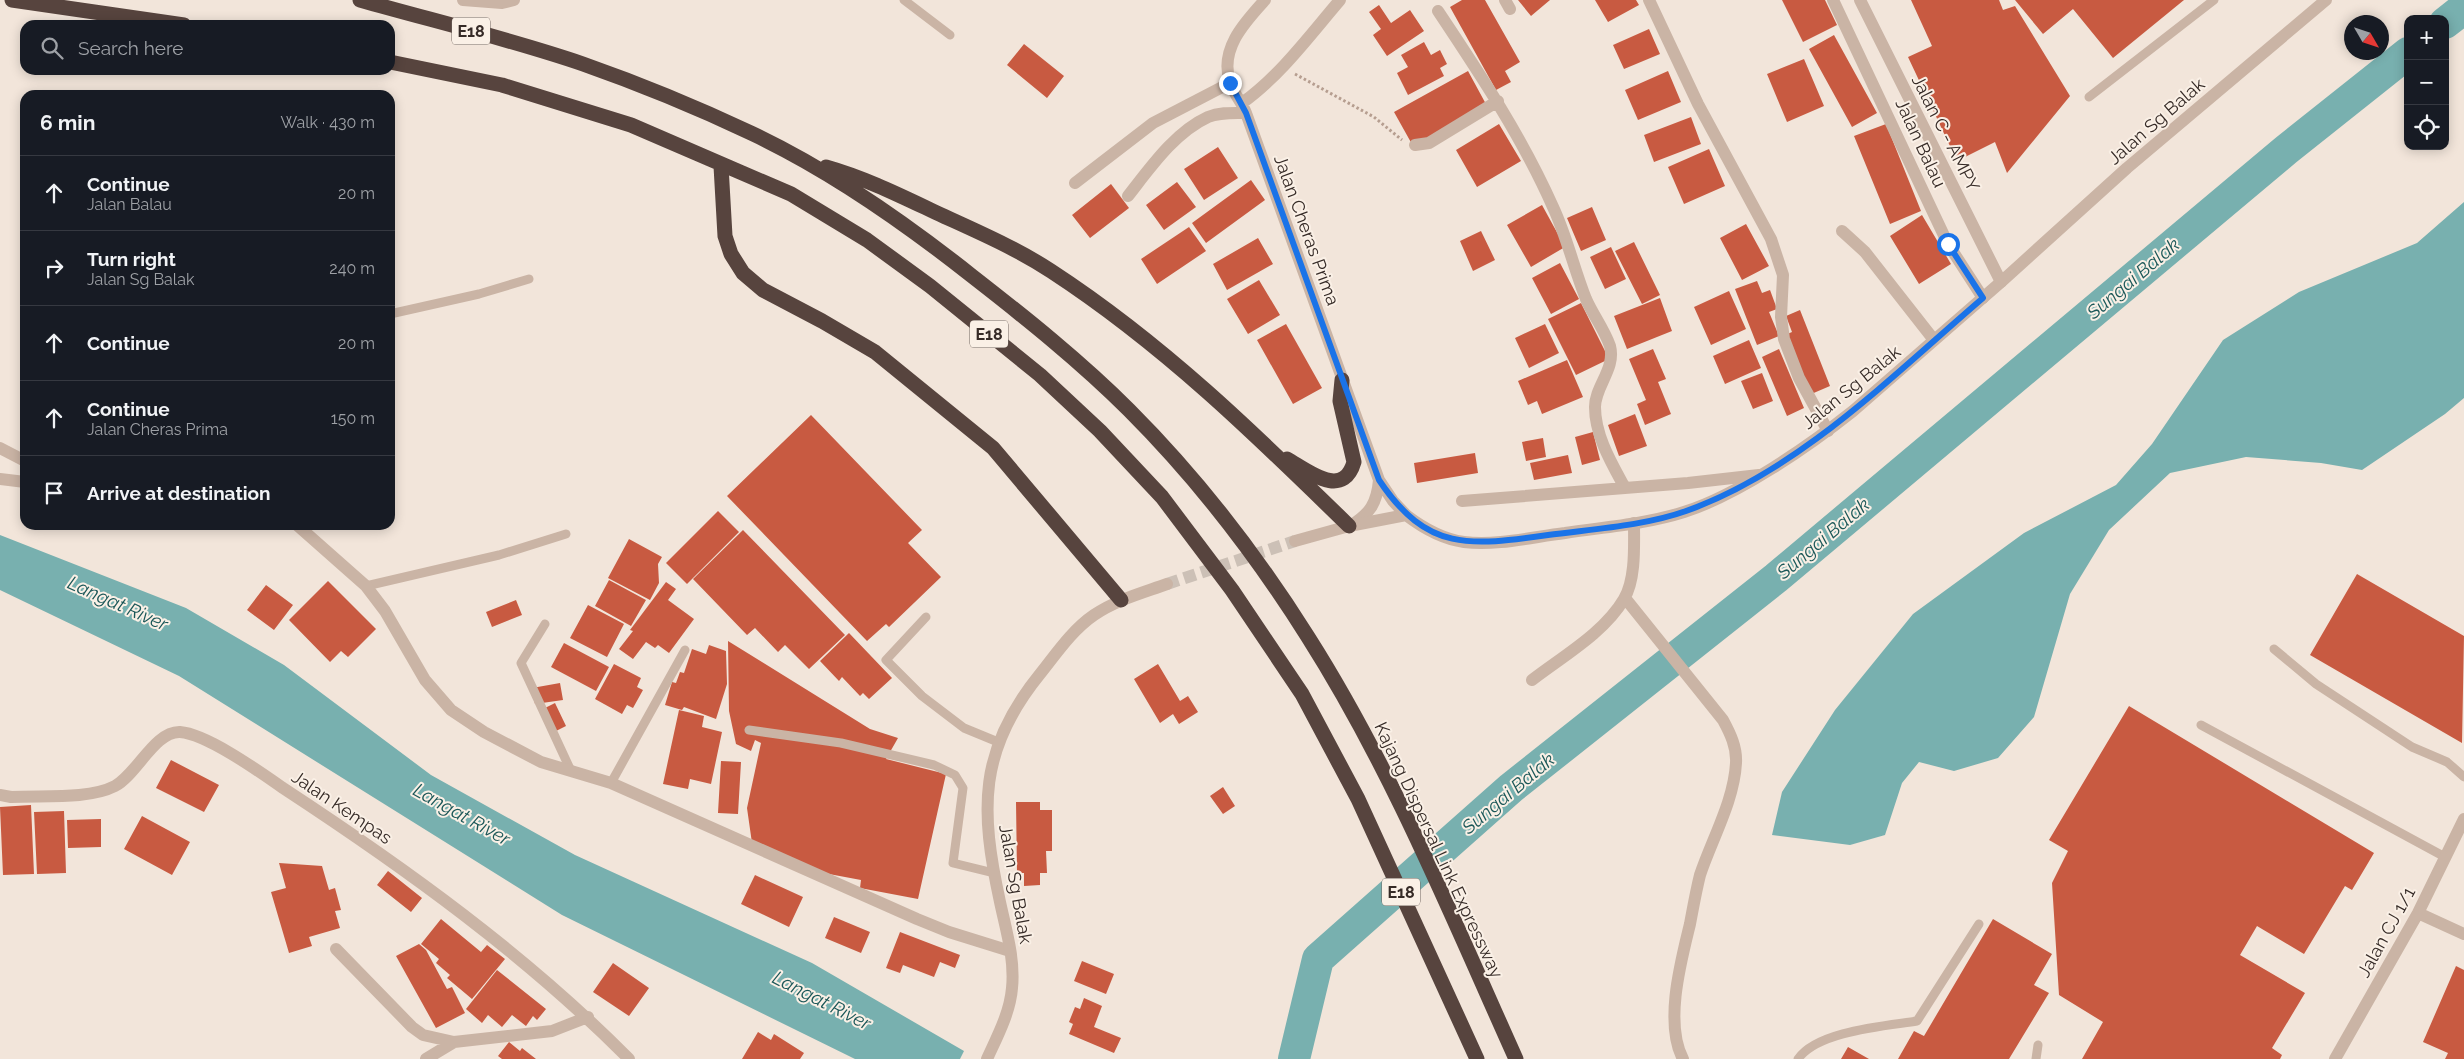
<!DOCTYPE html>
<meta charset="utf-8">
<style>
:root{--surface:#171b24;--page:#242831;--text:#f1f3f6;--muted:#9ea1a6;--line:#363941}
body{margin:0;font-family:Raleway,sans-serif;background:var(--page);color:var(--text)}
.controls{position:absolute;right:15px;top:15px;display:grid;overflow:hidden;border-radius:10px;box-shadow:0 2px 12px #0003}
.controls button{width:45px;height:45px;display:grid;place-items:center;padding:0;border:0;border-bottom:1px solid var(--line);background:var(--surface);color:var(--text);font:25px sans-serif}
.compass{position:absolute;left:2344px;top:15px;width:45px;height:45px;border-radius:50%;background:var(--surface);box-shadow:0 2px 12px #0003;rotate:129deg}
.stop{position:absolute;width:15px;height:15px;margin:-11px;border:4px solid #1a73e8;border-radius:50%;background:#fff}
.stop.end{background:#1a73e8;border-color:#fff;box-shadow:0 1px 5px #0008}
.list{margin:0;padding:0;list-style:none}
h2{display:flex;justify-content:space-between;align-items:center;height:65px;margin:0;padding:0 20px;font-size:21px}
h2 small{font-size:16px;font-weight:400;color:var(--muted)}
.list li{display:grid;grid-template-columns:32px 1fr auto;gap:15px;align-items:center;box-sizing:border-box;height:75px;padding:0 20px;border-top:1px solid var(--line)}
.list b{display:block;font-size:19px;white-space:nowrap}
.list p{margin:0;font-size:16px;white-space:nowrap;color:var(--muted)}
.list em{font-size:16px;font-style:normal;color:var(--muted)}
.icon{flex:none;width:28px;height:28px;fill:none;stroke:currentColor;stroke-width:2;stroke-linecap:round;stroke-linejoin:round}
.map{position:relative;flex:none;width:2464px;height:1059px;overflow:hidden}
.search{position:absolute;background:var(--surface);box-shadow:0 2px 12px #0003;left:20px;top:20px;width:375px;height:55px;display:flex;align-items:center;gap:12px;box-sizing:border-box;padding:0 18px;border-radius:15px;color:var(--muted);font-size:19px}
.panel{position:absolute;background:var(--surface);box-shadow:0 2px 12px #0003;left:20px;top:90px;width:375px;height:440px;border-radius:15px}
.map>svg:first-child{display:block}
.water{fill:#78b0af}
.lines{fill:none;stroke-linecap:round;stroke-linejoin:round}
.river{stroke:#78b0af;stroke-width:32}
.building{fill:#c85a41}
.tertiary-tunnel{stroke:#ccc0b6;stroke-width:12;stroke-dasharray:12 6;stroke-linecap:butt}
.path{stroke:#b69e90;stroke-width:3;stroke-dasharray:2.5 2.5;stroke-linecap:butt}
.service{stroke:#cab4a5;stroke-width:9}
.minor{stroke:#cab4a5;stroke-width:12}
.tertiary{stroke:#cab4a5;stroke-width:12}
.motorway{stroke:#57443e;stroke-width:15}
.route{stroke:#1a73e8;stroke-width:6}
.labels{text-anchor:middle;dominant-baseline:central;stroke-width:4;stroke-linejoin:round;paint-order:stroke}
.shield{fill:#faf0e6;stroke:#716660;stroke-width:1}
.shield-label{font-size:16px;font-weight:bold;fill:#362b27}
.street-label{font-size:18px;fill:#362b27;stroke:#faf0e6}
.water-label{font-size:19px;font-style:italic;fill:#1b5758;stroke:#faf0e6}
</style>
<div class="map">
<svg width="2464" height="1059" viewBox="0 0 2464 1059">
<rect width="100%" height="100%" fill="#f2e5da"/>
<path class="water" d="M2464,202V398L2445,414L2362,470L2321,463L2246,457L2170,473L2109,530L2070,594L2034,717L1998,758L1954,771L1919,762L1902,783L1885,835L1850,845L1772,835L1782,792L1835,710L1913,614L2024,533L2116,485L2152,444L2223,340L2299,292L2417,243Z
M0,535L186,608L284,665L431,775L575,855L812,963L964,1051L960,1059H855L562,915L179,676L0,590Z"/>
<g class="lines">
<path class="river" d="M2445,23L2464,8
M1294,1059L1318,959L1511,788L1776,578L2286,150L2408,53"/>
</g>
<path class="building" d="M1462,0H1485L1520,62L1505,71L1511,82L1496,90L1450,7Z
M1518,0H1550L1531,16Z
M1595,0H1636L1639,5L1608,22Z
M1782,0H1825L1837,25L1803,42Z
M1911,0H1999L2003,10L2015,6L2070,96L2007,173L1995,142L1957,161L1908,57L1932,46Z
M2015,0H2184L2113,58L2073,9L2043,34Z
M1379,5L1391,23L1410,10L1424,31L1387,56L1373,35L1381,29L1369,12Z
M1649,29L1660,54L1624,69L1613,45Z
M1834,35L1877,113L1852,127L1809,49Z
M1424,42L1431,55L1440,50L1447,64L1440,68L1444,76L1408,95L1397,73L1408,67L1401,55Z
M1024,44L1064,76L1047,98L1007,65Z
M1804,59L1824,106L1787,122L1767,74Z
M1468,71L1487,106L1413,146L1394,112Z
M1668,71L1681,102L1638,120L1625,90Z
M1691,117L1701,144L1654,162L1644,135Z
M1499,124L1521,161L1477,187L1456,150Z
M1886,124L1921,211L1890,224L1854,136Z
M1218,147L1238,178L1204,200L1184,169Z
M1709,149L1725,186L1684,204L1668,167Z
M1251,180L1265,200L1206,243L1192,223Z
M1177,182L1196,207L1164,230L1146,205Z
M1111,184L1129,208L1090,238L1072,215Z
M1542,205L1565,247L1531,267L1507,225Z
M1592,207L1606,240L1581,251L1567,218Z
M1922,215L1951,264L1919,284L1890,236Z
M1746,224L1769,266L1742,280L1720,238Z
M1189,227L1206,251L1157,284L1141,259Z
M1481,231L1495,260L1473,271L1460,241Z
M1258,238L1273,264L1227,290L1213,264Z
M1634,242L1660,295L1642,304L1615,251Z
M1611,247L1626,279L1605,289L1590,257Z
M1560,263L1579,299L1551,314L1532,278Z
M1259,280L1280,315L1248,334L1227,299Z
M1757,281L1762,293L1770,290L1777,309L1769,312L1779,336L1757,345L1735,289Z
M1729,291L1746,329L1711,345L1694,307Z
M1660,298L1672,331L1627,349L1614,316Z
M1581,303L1609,359L1576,375L1548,319Z
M1800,310L1830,386L1809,395L1785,335L1792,332L1786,316Z
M1286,324L1322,388L1293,404L1257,340Z
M1545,324L1559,353L1529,368L1515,338Z
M1749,340L1761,368L1725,384L1713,356Z
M1653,349L1666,379L1658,382L1671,414L1645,425L1637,404L1646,400L1629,359Z
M1779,349L1804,408L1787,416L1762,357Z
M1567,360L1583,397L1542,414L1537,401L1528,405L1518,381Z
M1762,373L1773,401L1753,409L1741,381Z
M1635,414L1647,446L1619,456L1608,425Z
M811,415L922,530L908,543L941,577L889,627L886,624L867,641L727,496Z
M1593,432L1600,460L1582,465L1575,437Z
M1543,438L1546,457L1526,461L1522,442Z
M1475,453L1478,473L1417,483L1414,463Z
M1568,455L1572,473L1534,480L1530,463Z
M718,511L739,532L687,584L666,563Z
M743,530L845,635L809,669L785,645L778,652L755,628L747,635L693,579Z
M629,539L662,557L658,564L659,583L650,600L608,578Z
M2357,574L2464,636L2462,743L2310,655Z
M609,580L646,600L631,626L595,606Z
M328,581L376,629L348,657L341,651L330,662L289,620Z
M666,582L676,589L668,600L694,619L669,653L658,645L655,648L646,642L633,659L619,649L633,631L630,630Z
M266,585L293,605L274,630L247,610Z
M516,600L522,615L492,627L486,612Z
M588,605L624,624L607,657L570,638Z
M849,633L892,678L869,699L863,693L860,696L842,677L839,681L820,661Z
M728,641L870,729L898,738L886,759L946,774L918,899L860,888L861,880L813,871L752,843L747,808L761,743L755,740L751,751L736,744L729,711Z
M564,643L609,667L596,691L551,667Z
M709,645L726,651L727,684L716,719L684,707L682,710L665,705L672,682L676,683L680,672L684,673L692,649L706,654Z
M614,664L641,678L637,687L643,690L633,708L627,705L622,714L595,699Z
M1158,664L1180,701L1188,696L1198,712L1179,724L1173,714L1160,723L1134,679Z
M560,683L563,700L535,704L532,688Z
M555,703L566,726L550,734L539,711Z
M2129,706L2374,853L2352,890L2345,886L2304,954L2257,926L2240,955L2305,993L2272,1048L2282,1055L2280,1059H2082L2103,1022L2059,995L2052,883L2068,851L2049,840Z
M679,710L704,716L702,727L722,732L711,784L690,779L688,789L663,784Z
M171,760L219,785L204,812L156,788Z
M721,761L741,762L738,814L718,813Z
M1223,787L1235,806L1223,814L1210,796Z
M1016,802H1040V810H1052V851H1046L1047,873H1040V885L1024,886V873H1017Z
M31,805L34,874L3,875L0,807Z
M64,811L66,873L37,874L34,812Z
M142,816L190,842L172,875L124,849Z
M101,819V847L68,848L67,820Z
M279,863L322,866L329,890L335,888L341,910L335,911L340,928L309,937L312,946L289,953L271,892L286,888Z
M388,871L422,898L411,912L377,885Z
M755,875L803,897L789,927L741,904Z
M834,917L870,932L861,953L825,938Z
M441,919L481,952L487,945L505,959L472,999L447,978L450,975L436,963L439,959L421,944Z
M1993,919L2052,954L2034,985L2049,993L2009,1059H1898L1914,1031L1924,1036Z
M900,932L960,955L955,968L940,962L934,977L903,965L900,973L886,968Z
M419,944L426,950L447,989L452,987L465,1013L436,1028L396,956Z
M1082,961L1114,974L1106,994L1074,981Z
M613,963L649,988L629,1016L593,992Z
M2456,966L2464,970V1059H2445L2448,1053L2423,1042Z
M497,970L546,1009L537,1020L533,1016L526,1026L512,1015L502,1027L488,1015L482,1023L466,1009Z
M1084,998L1102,1006L1094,1027L1121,1038L1114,1053L1069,1034L1073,1024L1069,1022L1075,1007L1080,1009Z
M758,1032L771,1040L774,1034L804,1053L800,1059H742Z
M509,1042L520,1051L522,1048L536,1059H502L498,1056Z
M1848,1047L1869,1059H1841Z"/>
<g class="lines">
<path class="tertiary-tunnel" d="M1167,584L1295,541"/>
<path class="path" d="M1295,74L1374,117L1402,140"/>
<path class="service" d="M904,0L950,35
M2089,97L2214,0
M390,314L479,294L529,279
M366,586L499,555L566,534
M926,617L886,660L922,696L964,728L998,742
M545,624L521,663L571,771
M2274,649L2316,684L2412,747L2447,762L2464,777
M2201,725L2445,857
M749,730L841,743L934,765L955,775L963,788L953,863L994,873
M611,783L685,650
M1798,1059C1817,1031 1885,1026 1917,1021L1979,924
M2036,1059L2038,1045"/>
<path class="minor" d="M1265,0C1245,22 1219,49 1230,82C1233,93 1242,102 1246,113L1379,480L1393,501L1406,515
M1505,0L1510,9
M1649,0L1698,104L1771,239L1783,275L1781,317L1784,339L1799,378L1828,431
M1833,0L1948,244L1983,298
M1860,0L2001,282
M1438,11C1480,74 1522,137 1553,207C1567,237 1574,269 1586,299C1593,315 1604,329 1610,346C1616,369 1595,386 1595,407C1595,436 1612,464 1625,488
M1242,103C1280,76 1310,35 1340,0
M1415,145L1429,143L1498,101
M1075,183L1153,123L1230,83
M1128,196C1150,168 1175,132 1208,117C1220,112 1233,113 1246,113
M1842,231L1865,252L1934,340
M0,448L25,461
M0,479L25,482
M1462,501L1688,483L1759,475
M297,525L366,586L385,611L425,680L451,710L484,732L541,762L611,783L917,919L949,932L1010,951
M1350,526C1370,514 1377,503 1379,480
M1625,598L1723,720C1730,733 1737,747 1736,763C1734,801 1712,839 1700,875C1696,891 1693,908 1690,924C1681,961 1664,1023 1683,1059
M1532,680C1563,656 1604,633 1624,599C1636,579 1634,545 1634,523
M0,795L11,797C41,795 88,800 115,786C137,774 155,731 180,732C207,734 260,772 283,788C405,868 526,955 629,1059
M2418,913L2464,934
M336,949L412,1027L423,1035L454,1042L552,1031L588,1017
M426,1059L454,1042
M2335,1059L2418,913L2464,819"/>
<path class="tertiary" d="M463,0L502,3L514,0
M1295,541L1349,526L1406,515C1423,528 1442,539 1464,542C1497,546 1532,537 1565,533C1605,527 1646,524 1684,512C1738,495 1809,446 1853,411L2001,282L2127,168L2326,0
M987,1059C997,1037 1010,1013 1012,988C1015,959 1006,930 1000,902C980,810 978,750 1040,674C1056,654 1072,630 1094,615C1116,600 1142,593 1167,584"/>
<path class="motorway" d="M12,0L184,25
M360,0C434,21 510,39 583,64C640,84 696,107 751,133C830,170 904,222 972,276C1026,318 1081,362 1129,410C1197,478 1257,556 1308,637C1392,769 1452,917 1516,1059
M390,62L502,85L631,125L791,194L867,240L930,286L1040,375L1100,431L1162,497L1232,590L1302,694L1358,799L1477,1059
M721,166L725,236L731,254L743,273L763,290L822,321L875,352L993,448L1121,600
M826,167C865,178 901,196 937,213C976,231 1016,248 1051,271C1163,344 1255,434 1349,526
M1287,459C1308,471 1343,500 1354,462L1340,401L1342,380"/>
</g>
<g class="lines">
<path class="route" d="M1230,83L1246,113L1379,480C1427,552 1470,546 1548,535C1592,529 1644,526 1686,511C1799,471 1893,375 1983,298L1948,244"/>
</g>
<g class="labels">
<g class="shield">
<rect x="452" y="17.5" width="38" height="27" rx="4"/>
<rect x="970" y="320.5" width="38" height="27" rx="4"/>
<rect x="1382" y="878.5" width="38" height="27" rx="4"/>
</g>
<g class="shield-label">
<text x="471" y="31">E18</text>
<text x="989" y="334">E18</text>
<text x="1401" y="892">E18</text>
</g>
<g class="street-label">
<text transform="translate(2156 121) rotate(-41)">Jalan Sg Balak</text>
<text transform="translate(1946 133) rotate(63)">Jalan C - AMPY</text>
<text transform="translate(1921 143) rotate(65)">Jalan Balau</text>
<text transform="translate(1307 230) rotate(70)">Jalan Cheras Prima</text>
<text transform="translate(1851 387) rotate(-39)">Jalan Sg Balak</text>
<text transform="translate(342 807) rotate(34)">Jalan Kempas</text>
<text transform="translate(1439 850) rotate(65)">Kajang Dispersal Link Expressway</text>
<text transform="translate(1016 884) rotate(80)">Jalan Sg Balak</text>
<text transform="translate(2386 932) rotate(-61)">Jalan CJ 1/1</text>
</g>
<g class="water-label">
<text transform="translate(2133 278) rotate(-40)">Sungai Balak</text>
<text transform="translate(1823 538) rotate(-40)">Sungai Balak</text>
<text transform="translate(118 603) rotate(24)">Langat River</text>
<text transform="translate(1508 793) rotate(-40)">Sungai Balak</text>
<text transform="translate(462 814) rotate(29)">Langat River</text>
<text transform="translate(822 1000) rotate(27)">Langat River</text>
</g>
</g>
</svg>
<div class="controls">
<button>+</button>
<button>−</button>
<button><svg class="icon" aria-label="locate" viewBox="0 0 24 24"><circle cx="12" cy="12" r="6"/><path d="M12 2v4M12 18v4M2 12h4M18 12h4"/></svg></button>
</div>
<svg class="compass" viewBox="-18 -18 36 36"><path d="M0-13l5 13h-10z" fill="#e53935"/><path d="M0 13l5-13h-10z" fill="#9ea1a6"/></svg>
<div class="stop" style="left:1948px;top:244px"></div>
<div class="stop end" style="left:1230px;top:83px"></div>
<div class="search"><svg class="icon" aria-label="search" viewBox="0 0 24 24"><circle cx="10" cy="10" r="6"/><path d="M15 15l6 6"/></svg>Search here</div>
<section class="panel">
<h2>6 min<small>Walk · 430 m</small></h2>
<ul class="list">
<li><svg class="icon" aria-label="ahead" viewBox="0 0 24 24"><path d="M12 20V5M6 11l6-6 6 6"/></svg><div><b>Continue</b><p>Jalan Balau</p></div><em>20 m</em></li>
<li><svg class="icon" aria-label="right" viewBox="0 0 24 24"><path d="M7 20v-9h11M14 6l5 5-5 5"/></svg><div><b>Turn right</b><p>Jalan Sg Balak</p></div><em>240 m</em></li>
<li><svg class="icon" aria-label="ahead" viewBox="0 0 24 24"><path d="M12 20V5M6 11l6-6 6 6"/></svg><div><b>Continue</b></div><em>20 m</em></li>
<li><svg class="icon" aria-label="ahead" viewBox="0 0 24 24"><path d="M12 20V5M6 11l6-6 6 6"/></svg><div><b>Continue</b><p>Jalan Cheras Prima</p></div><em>150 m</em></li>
<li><svg class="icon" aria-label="arrive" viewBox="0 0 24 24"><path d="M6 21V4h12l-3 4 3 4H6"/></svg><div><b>Arrive at destination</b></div></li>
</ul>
</section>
</div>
